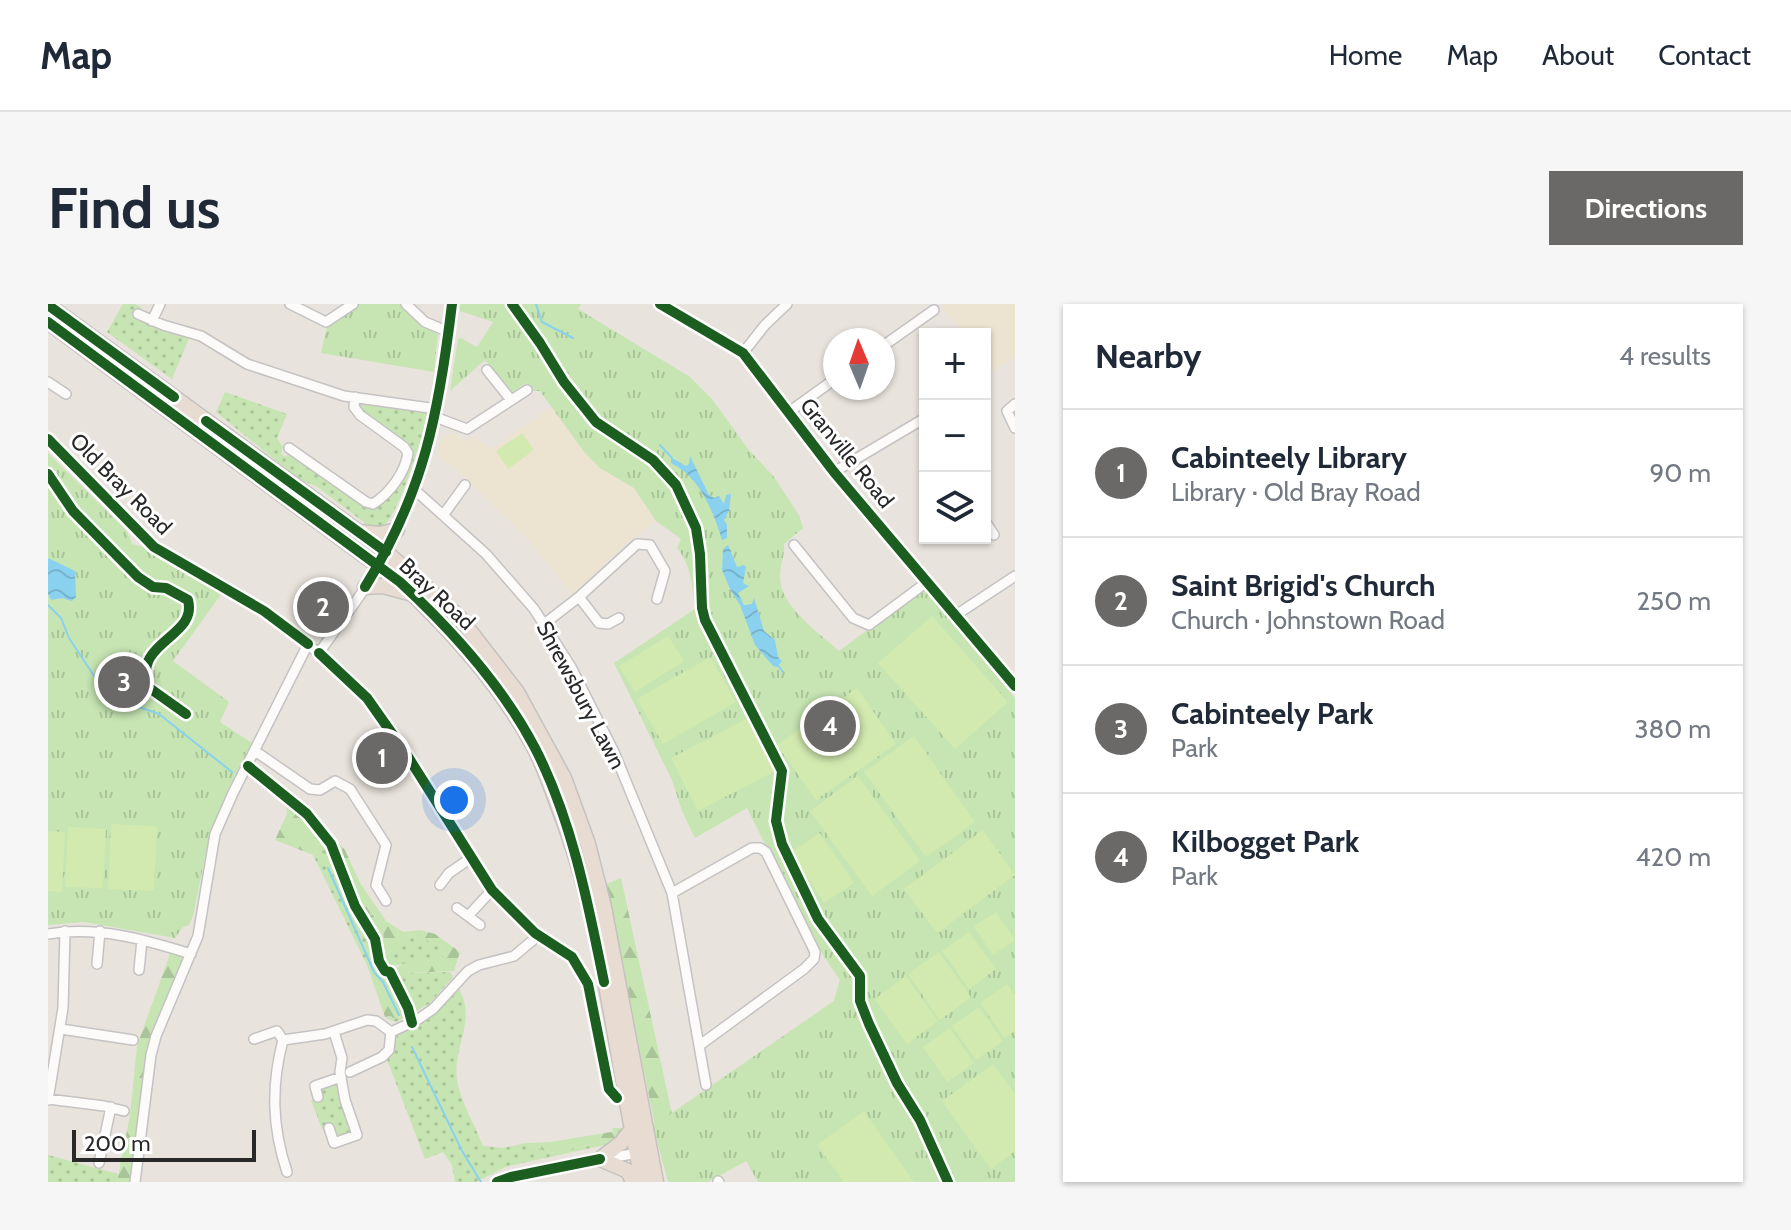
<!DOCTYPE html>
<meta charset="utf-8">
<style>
:root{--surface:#fff;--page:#f6f6f7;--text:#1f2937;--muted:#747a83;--line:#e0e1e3;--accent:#6b6967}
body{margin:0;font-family:Cabin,sans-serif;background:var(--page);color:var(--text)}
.controls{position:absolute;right:24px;top:24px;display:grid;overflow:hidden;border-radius:0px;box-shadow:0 2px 6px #0004}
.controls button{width:72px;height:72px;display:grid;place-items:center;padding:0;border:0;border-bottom:2px solid var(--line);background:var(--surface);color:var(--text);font:40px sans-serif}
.compass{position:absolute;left:775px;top:24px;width:72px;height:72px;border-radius:50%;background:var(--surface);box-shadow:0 2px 6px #0004;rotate:358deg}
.scale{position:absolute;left:24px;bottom:20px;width:184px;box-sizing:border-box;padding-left:8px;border:4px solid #282828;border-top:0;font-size:22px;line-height:28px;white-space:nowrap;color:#282828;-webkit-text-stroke:6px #fff;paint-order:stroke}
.you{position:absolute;left:406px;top:496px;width:28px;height:28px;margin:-20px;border:6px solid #fff;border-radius:50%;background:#1a73e8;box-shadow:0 0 0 12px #1a73e833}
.badge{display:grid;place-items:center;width:52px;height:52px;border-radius:50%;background:var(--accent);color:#fff;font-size:26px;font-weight:700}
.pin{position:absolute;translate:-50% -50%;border:4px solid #fff;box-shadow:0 2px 8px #0006}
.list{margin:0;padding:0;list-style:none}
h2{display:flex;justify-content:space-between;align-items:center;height:104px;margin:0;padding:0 32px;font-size:34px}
h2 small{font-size:26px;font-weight:400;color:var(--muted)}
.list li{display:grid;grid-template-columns:52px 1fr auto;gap:24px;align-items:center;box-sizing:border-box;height:128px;padding:0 32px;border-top:2px solid var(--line)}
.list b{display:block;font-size:30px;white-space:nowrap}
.list p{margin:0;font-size:26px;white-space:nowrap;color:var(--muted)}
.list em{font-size:26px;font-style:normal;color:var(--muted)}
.icon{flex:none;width:44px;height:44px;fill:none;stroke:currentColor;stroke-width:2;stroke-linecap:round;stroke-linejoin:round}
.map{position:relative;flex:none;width:967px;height:878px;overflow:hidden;border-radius:0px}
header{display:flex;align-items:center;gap:48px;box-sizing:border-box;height:112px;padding:0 40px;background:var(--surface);border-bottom:2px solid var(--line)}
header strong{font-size:38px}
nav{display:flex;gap:44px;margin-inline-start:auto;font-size:28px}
.intro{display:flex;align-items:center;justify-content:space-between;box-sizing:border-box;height:192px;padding:0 48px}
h1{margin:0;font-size:56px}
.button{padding:20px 36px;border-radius:0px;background:var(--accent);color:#fff;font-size:28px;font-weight:700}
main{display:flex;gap:48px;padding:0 48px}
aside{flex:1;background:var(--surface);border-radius:0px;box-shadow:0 2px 6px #0004}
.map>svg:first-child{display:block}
.education{fill:#ece3d0}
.grass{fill:url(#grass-dots)}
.forest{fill:url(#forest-firs)}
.park{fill:url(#park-tufts)}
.pitch{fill:#d2eaaf}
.water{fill:url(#water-waves)}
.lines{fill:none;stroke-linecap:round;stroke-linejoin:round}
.stream{stroke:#8ad1ef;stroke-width:2}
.minor-casing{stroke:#c4c2c3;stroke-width:12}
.highway-casing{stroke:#c4c2bf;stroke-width:17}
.minor{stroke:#fcfbfa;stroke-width:9}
.highway{stroke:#e8dcd2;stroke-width:14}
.cycleway-casing{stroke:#fff;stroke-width:15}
.cycleway{stroke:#1b5e20;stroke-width:10}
.labels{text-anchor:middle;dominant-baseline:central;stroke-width:6;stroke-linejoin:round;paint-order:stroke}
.street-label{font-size:22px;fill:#282828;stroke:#fff}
</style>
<header>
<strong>Map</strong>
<nav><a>Home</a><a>Map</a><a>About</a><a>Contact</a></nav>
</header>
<div class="intro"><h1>Find us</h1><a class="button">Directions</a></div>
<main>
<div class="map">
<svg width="967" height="878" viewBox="0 0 967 878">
<defs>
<pattern id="grass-dots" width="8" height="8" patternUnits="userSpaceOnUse" patternTransform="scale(2)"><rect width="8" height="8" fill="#c6e5b2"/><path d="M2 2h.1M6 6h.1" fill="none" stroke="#aac499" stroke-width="1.8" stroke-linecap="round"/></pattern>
<pattern id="forest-firs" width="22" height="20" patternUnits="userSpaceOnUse" patternTransform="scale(2)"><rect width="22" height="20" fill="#c6e5b2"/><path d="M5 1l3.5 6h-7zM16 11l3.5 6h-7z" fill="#aac499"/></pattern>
<pattern id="park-tufts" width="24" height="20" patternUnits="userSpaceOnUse" patternTransform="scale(2)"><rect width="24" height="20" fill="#c6e5b2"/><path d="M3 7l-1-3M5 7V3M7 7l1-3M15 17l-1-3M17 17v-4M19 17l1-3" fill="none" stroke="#aac499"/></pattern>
<pattern id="water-waves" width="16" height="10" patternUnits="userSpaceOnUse" patternTransform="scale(2)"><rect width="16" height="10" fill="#8ad1ef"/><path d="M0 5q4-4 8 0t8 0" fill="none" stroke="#77b3cd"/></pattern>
</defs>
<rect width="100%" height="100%" fill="#e8e3dc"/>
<path class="education" d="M896,0H967V53L945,67L937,57V30H916L896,5Z
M504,103L537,149L552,164L586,184L608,217L581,237L524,290L479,234L410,167L390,152L394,135L400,130H408L419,137L426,132L443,145Z"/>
<path class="grass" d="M75,0H87L93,3L89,11L142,32L124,75L59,28Z
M177,88L239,110L229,134L235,143L233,150L237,153L242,149L275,173L331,200L358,169L363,153L313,110L312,99L367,105V108L379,109C377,127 349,218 333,223C330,224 324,223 321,222L268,182L252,176L168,108Z
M274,538L292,548L301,579L298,591L315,618L319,609L328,612L335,628L338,652L358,633L373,634L392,641L395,653C369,660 346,663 319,661L265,551Z
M402,668L405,673L381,700L348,718L338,714L343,712L346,715L355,710L340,672L357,669Z
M410,683C430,717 404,742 409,776C412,797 427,821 435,842L455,844L478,839L502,849L565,836L569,827L565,828L564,824H574L570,835L561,840L457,863L428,878H407L404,861L395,848L377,855L338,753L350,729Z
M291,779L303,828L290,833L284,821L274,825L263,796L273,793V783Z
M0,851L70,870L69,878H0Z"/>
<path class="forest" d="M238,498L259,504L297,546L312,579L338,617L355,628L372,626L387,630L412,648L406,667L357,669L341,672L355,711L346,715L343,712L337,713L319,661L348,664L359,658H374L395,653L392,641L373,634L358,633L338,653L335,628L328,623V612L319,609L315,620L310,608L297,600L301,579L292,548L274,538L265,551L227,536L239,510Z
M573,574L624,810L786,697L792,676L769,643L807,692L608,827L558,580Z
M123,647L134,652L132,665L102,738L83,878H69L82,811L89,742Z
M569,827V832L565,836L502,849L478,839L503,838Z"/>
<path class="park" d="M304,0H352L390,28L386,68L273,49L280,18Z
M412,0H533L530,5L642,73L664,95L700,145L726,173L751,211L755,224L736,240C737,252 732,260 732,272C731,302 771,329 791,347L876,284L967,394V878H710L698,857L660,878H620L605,822L786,697L792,676L760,627L699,504L647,534L634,507L624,476L566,359L647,305C644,283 644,262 629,244L633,235L608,217L586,184L552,164L537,149L492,87H485L478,79L463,89L437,56L402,87L410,35L413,34L429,43L445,18L412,7Z
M0,149L79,227L84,240L98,244L174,289L125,357L181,398L172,418L204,439L179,487L160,539L145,612L141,621L135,623L127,634L36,618L0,621Z"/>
<path class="pitch" d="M474,129L486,146L460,165L448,147Z
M884,312L960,398L907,445L830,359Z
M620,332L636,357L587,388L571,362Z
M662,353L688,398L615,440L589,395Z
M809,384L848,440L768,496L729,441Z
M700,414L727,467L650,507L623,454Z
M866,432L927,518L878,553L816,468Z
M810,472L872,557L824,592L762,507Z
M63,520L109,522L106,587L60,585Z
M20,523L58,525L55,584L17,583Z
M935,526L967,571L889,629L856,585Z
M0,527L17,528L14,588L0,587Z
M772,529L806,579L776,599L743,548Z
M948,608L967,636L945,651L926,622Z
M921,628L948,665L921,685L894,647Z
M891,648L923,693L892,716L860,670Z
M858,672L890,717L859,740L827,695Z
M959,680L967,691V727L956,734L932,699Z
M931,703L955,737L928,756L904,722Z
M902,724L926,759L899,778L875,743Z
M945,760L967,790V847L943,865L894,797Z
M816,807L866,878H796L769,841Z"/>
<path class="water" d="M642,152L661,191L666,194L671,192L676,200L678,191L683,190L681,207L676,216L679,221V234L674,236C665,207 652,173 623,159V155H626L638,162L641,160Z
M680,241L689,263L696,261L698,263L695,279L701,282L690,289L696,301L704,300L706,294L716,327L727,336L730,353L734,357L729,363L725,362L707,341L692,301L682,285L674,266L675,245Z
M0,254L27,267L28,293L24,297L14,294L3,296L0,290Z"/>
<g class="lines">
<path class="stream" d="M488,0L494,18L525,34
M612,141L624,154
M0,301L13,314L21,334L54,384L74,397L111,410L184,468
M729,360L735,368
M280,564L326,668L335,678L351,711
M364,743L414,847L433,878"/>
<defs>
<path id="minor" d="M242,0L278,18L305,0
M358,0L377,18L401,28
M612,0L695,49L786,168L967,382
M90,10L115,21L153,32L199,60L296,92L389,105
M104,17L112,0
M835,42L886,6
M695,49L717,21L739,0
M439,66L463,96
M0,78L18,90
M967,100L959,107L967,124
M741,108L787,75
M387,113L419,125L479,86
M0,135L106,243L230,316L296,370L319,394L357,448L444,586L487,629L524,653L540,680L561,785
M241,144L318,198L325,200C342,189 357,169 360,149L356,143L312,111L306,103L307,93
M786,168L877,114
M367,186L438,250L486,305L523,363L566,448L624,589L658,781
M396,210L417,181
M937,217L946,231
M746,241L805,314L821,321L879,278
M531,293L551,319L560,320L571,314
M908,311L967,272
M496,320L531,293L589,240L602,241L617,267L609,295
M271,349C295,314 323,280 342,242C380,165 394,84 404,0
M207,447L262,485L272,486L287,477L302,485L338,541L328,581L338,597
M392,581L401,569L423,554
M624,589L704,544H712L718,548L767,648L766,655L756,665L652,741
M409,604L432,621
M420,612L444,586
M0,630C50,622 95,635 143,650
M49,660L52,627
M91,666L94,636
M13,725L85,736
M343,728L369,716L385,705L420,667L431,661L466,652L491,631
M206,735L229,727L235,736
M270,793L267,782L293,773
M0,795L56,802L76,807
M0,796L15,704L17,627
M281,824L286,839L309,831L297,796L292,768L294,754L286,728
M51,859L63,803
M239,868C224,823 223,782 235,736L277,730L319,716L328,717L343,728L341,746L334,753L302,768
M670,877L671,878
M87,878L103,751L108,732L150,632L167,530L185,489L260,340
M449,878L476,870L589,849"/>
<path id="highway" d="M0,1L338,248L411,313L469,388L516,474L540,540L556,603L608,878
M0,18L352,278C404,327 452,380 486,443C495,460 502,480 509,499C557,620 566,752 595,878
M311,228L332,230L349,226
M317,283L335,282L361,289
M552,855L573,839L584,825
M552,855L580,867L585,878"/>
</defs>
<use href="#minor" class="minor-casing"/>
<use href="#highway" class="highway-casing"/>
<use href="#minor" class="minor"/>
<use href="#highway" class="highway"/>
<defs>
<path id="cycleway" d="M464,0L492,39L516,78L548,118L605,156L628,181L648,224L652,250L654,304L657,316L734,467L728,517L734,540L770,615L812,672V697L821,720L849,779L872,816L900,878
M612,0L695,49L786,168L967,382
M0,1L126,93
M0,18L352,278C404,326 454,381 487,444C524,516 540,599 556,678
M158,117L338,248
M0,135L106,243L216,307L260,340
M0,170L25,207L90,273L105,283L118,284L140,296C150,334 85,336 100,383L138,410
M317,283C376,188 391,109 404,0
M271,349L319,394L357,448L444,586L487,629L524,653L540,680L561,785L569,794
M200,462L259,510L283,540L307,602L327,635L331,657L337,667L342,668L360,704L364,719
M449,878L463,873L552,855"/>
</defs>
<use href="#cycleway" class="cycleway-casing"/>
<use href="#cycleway" class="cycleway"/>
</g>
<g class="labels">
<g class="street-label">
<text transform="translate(799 149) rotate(51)">Granville Road</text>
<text transform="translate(73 180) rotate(45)">Old Bray Road</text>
<text transform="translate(389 290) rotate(43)">Bray Road</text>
<text transform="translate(533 391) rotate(62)">Shrewsbury Lawn</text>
</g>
</g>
</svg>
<div class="controls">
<button>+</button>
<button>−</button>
<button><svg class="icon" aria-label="layers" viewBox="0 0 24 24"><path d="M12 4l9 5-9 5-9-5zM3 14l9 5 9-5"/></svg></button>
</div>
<svg class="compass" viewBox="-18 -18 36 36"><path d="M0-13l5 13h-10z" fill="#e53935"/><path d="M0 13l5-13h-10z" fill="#747a83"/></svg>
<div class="scale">200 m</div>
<div class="you"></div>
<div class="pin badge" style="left:334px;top:454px">1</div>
<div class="pin badge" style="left:275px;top:303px">2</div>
<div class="pin badge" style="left:76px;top:378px">3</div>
<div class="pin badge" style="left:782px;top:422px">4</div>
</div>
<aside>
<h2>Nearby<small>4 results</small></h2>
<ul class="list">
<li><span class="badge">1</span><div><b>Cabinteely Library</b><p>Library · Old Bray Road</p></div><em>90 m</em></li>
<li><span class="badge">2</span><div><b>Saint Brigid's Church</b><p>Church · Johnstown Road</p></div><em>250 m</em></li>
<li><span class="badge">3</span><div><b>Cabinteely Park</b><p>Park</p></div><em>380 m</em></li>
<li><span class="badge">4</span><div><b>Kilbogget Park</b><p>Park</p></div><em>420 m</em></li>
</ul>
</aside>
</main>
